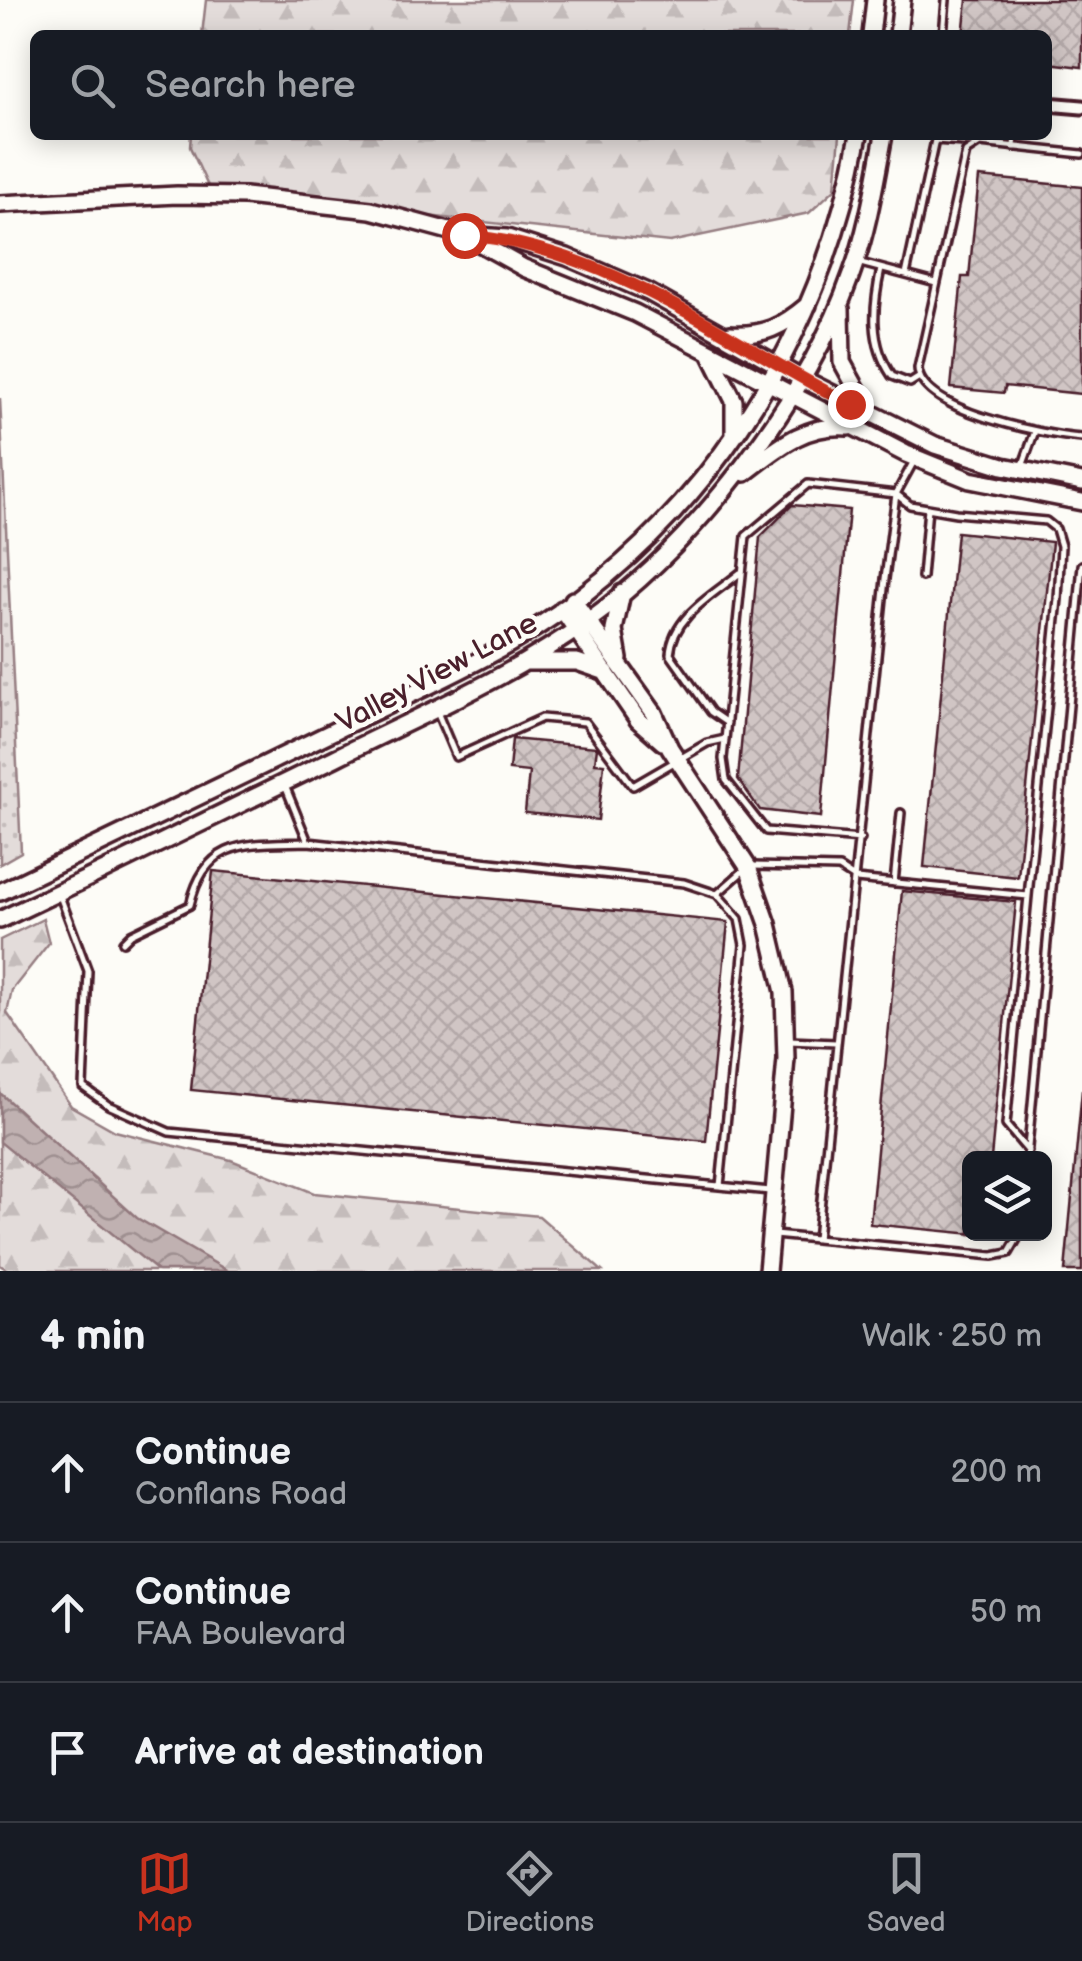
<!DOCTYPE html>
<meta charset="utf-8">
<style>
:root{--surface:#171b24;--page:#20242c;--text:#f1f3f6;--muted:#9ea1a6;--line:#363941;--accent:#c8321e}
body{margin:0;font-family:"Balsamiq Sans",sans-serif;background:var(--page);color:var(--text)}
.controls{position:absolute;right:30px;bottom:30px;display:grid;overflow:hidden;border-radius:15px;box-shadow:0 5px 25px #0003}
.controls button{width:90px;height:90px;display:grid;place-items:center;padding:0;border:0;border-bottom:2px solid var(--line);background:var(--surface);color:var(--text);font:50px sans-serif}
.stop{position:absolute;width:30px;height:30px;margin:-22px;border:8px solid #c8321e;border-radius:50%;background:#fff}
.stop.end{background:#c8321e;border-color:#fff;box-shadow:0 2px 10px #0008}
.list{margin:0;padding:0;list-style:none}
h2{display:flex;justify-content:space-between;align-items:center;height:130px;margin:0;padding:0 40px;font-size:42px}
h2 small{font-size:32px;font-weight:400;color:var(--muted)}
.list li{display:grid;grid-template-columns:65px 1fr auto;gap:30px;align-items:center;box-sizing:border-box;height:140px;padding:0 40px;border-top:2px solid var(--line)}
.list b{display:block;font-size:38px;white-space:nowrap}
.list p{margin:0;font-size:32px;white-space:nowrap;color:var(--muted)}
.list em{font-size:32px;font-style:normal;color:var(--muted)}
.icon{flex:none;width:55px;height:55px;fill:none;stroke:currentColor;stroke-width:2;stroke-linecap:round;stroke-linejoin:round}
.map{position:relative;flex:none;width:1082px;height:1271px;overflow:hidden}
.search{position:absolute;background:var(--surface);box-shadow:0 5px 25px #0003;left:30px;right:30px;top:30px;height:110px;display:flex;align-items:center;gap:25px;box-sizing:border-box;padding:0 35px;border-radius:15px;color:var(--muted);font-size:38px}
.sheet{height:550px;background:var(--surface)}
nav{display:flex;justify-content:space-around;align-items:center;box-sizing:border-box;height:140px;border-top:2px solid var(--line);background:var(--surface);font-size:28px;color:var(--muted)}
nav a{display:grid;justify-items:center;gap:5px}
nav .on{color:var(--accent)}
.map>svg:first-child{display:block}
.green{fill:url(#green-dots);stroke:#967e82;stroke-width:2.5}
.forest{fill:url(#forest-firs);stroke:#967e82;stroke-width:2.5}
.water{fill:url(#water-waves);stroke:#91777b;stroke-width:2.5}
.building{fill:url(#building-cross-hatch);stroke:#4a1f2b;stroke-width:2.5}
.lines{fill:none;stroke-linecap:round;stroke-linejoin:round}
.lane-casing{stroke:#4a1f2b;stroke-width:12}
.street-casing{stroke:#4a1f2b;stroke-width:19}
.secondary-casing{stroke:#4a1f2b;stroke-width:22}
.lane{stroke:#fdfcf7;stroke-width:5}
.street{stroke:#fdfcf7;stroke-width:11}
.secondary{stroke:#fdfcf7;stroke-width:15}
.route{stroke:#c8321e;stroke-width:12}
.labels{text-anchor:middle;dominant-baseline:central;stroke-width:9;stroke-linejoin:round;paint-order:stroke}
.street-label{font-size:30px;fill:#4a1f2b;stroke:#fdfcf7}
</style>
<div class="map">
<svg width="1082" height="1271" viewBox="0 0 1082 1271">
<defs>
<pattern id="green-dots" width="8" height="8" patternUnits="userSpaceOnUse" patternTransform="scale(2.5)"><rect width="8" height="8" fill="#e3dcda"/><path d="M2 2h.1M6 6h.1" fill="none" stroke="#c4bcbb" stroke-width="1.8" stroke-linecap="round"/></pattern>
<pattern id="forest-firs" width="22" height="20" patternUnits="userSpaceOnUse" patternTransform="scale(2.5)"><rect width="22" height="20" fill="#e3dcda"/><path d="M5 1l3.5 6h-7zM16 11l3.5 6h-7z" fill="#c4bcbb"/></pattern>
<pattern id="water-waves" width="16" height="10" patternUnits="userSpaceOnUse" patternTransform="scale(2.5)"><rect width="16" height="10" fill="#c0b1b1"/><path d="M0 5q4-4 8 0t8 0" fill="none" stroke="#9e8f90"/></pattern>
<pattern id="building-cross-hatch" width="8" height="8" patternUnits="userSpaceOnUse" patternTransform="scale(2.5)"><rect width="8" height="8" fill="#d0c5c4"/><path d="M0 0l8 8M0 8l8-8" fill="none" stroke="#b4a9a9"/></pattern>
</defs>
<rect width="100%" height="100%" fill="#fdfcf7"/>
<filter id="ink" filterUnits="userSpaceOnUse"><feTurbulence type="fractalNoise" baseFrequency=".01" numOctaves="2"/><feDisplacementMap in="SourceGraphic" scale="20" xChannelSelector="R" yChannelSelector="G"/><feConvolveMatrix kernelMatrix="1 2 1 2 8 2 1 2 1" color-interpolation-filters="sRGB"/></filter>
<g filter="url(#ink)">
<path class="green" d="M0,398L21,852L0,864Z"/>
<path class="forest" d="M206,0H854L850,35H202Z
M191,135H840L835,189L809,213L670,242L211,193L190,147Z
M43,919L49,943L12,990L7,1013L71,1106L115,1131L231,1160L314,1193L539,1216L602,1271H9L0,1265V940Z"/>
<path class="water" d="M0,1093L137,1218L228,1271H158L0,1142Z"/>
<path class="building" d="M967,0H1082V67L1047,63V35H963Z
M979,177L1082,187V394L1005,386L1004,393L951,388L962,277H969Z
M792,505L849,510L821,817L760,810L738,779L760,537Z
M957,532L1052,542L1018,877L924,867Z
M512,739L597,747L595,763L604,764L598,820L525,813L529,772L509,770Z
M213,871L728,922L706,1141L191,1090Z
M902,891L1016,902L991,1158H970V1234L984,1235L870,1224Z
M1082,1090V1271H1065Z"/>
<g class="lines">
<defs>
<path id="lane" d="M943,35L946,0
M1014,147L1015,135
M1082,154L980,143L966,152L918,368C919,411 1045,435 1082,438
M857,262L936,283
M881,269C873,306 869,343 892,376L910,383L918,378
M906,275L935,140L978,143
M1022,467L1034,434
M922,577L928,508
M437,712L456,757L542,718L585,722L633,786L707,743L725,739
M727,723L711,712L670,654C673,616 713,595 740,573
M286,788L308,842L684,883L717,894
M861,839L766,831L726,780L723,759L746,536L808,484L896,494L910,505L956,513L1046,521L1056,529L1061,546L1058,599L1028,896
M753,866L839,868L856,879L1028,896L1006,1125L1028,1151
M894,883L901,813
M60,896L88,971L83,1087L108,1105L169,1132L770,1191
M123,942L131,934L190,905C206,837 248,844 308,842
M789,1041L836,1043
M1027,1158L1082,565
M720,1186L744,945L739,919L717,894L743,871
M774,1235L993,1256L1009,1253L1020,1234
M817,1239L885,579L896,494L914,461"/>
<path id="street" d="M1047,104L1082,107"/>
<path id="secondary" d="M871,35L875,0
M898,35L902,0
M0,204L177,195L245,196L371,210L464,235L507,238L567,257L648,292L799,377L935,445L1003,466L1082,482
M470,238L524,268L635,313L906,454L970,480L1082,502
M841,309L842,362L870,413
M730,334C764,336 782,327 808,305
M711,355L734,401V436
M745,473C779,447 804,424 848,427
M573,600L654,713L670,748L748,867L768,924L784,992L786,1059L767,1271
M562,609L638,720L663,742
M619,659L614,630L622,593
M528,662H577L606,672
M0,892C112,838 223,785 334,731C393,702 454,676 511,643C698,534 820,346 859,135
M0,920C112,867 223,813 335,758C421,715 510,678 588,621C695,544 807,400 851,275C868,230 875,182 884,135"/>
</defs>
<use href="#lane" class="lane-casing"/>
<use href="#street" class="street-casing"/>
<use href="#secondary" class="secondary-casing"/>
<use href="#lane" class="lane"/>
<use href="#street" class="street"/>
<use href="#secondary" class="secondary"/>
</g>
</g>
<g class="lines" filter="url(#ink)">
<path class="route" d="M464,235C607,247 726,340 850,404"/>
</g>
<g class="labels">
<g class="street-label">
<text transform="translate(437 673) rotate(-28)">Valley View Lane</text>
</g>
</g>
</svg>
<div class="controls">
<button><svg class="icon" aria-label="layers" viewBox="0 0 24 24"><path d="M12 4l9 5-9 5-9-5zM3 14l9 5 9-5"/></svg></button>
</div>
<div class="stop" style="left:464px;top:235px"></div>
<div class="stop end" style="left:850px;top:404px"></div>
<div class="search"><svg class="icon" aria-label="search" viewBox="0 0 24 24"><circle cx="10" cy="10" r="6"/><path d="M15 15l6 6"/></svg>Search here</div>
</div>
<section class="sheet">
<h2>4 min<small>Walk · 250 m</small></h2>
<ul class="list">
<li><svg class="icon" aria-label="ahead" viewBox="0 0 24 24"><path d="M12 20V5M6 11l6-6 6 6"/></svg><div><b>Continue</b><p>Conflans Road</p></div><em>200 m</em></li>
<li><svg class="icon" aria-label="ahead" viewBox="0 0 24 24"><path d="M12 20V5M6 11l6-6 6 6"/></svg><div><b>Continue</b><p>FAA Boulevard</p></div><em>50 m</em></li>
<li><svg class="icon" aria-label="arrive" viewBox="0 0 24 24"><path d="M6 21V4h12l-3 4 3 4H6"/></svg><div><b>Arrive at destination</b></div></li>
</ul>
</section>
<nav>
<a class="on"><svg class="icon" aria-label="map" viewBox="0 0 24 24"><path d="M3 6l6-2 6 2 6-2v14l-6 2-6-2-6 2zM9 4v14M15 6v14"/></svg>Map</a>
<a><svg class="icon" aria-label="directions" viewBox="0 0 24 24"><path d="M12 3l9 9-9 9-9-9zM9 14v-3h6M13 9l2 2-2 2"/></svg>Directions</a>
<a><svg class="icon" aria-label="saved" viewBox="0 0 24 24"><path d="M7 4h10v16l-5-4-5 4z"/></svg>Saved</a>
</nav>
